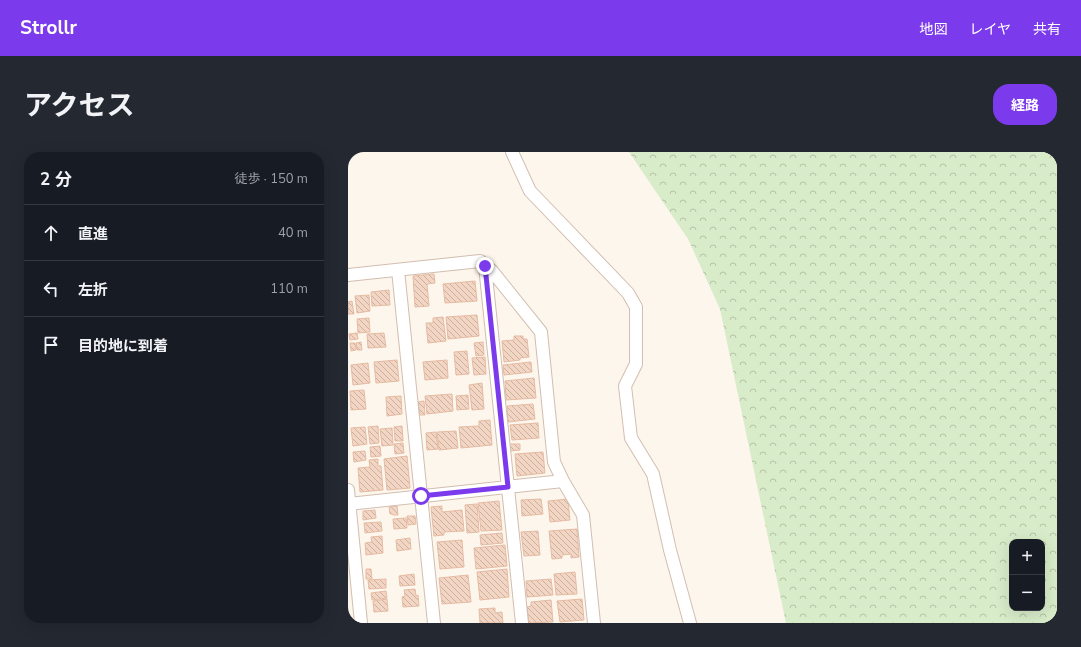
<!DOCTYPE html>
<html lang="ja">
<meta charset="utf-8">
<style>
:root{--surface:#171b24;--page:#242831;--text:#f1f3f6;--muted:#9ea1a6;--line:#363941;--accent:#7c3aed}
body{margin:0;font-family:"Nunito Sans","Noto Sans JP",sans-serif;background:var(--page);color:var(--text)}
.controls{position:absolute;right:12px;bottom:12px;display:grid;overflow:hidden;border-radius:8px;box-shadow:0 4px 16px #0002}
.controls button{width:36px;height:36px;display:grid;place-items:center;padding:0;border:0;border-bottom:1px solid var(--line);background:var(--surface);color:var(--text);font:20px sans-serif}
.stop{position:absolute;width:12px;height:12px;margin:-9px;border:3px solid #7c3aed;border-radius:50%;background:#fff}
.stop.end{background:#7c3aed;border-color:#fff;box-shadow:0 1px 4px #0008}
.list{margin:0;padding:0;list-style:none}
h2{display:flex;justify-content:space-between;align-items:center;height:52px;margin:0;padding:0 16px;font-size:17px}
h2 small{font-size:13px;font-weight:400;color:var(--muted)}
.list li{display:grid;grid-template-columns:26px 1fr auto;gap:12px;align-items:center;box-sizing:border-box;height:56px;padding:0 16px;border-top:1px solid var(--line)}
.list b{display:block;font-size:15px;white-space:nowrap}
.list em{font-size:13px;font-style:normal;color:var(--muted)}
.icon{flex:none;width:22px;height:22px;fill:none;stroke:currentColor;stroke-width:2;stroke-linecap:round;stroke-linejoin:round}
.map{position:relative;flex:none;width:709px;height:471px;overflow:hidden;border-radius:16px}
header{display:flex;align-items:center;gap:24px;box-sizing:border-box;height:56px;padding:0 20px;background:var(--accent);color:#fff}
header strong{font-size:19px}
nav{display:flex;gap:22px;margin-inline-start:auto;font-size:14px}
.intro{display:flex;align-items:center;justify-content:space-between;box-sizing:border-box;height:96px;padding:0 24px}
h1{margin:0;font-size:28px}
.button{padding:10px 18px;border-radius:16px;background:var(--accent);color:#fff;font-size:14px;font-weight:700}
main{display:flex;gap:24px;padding:0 24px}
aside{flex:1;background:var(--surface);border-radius:16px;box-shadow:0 4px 16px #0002}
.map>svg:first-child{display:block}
.forest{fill:url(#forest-crowns);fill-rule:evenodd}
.building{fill:url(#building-back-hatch);stroke:#e6bba3}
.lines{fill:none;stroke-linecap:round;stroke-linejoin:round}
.street-casing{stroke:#d1beb0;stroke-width:14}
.street{stroke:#fff;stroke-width:12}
.route{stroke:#7c3aed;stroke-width:5}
</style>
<header>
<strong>Strollr</strong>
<nav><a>地図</a><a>レイヤ</a><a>共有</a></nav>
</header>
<div class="intro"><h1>アクセス</h1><a class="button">経路</a></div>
<main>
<aside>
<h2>2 分<small>徒歩 · 150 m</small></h2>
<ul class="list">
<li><svg class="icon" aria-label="ahead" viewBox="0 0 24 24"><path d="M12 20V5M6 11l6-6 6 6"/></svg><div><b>直進</b></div><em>40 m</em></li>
<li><svg class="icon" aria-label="left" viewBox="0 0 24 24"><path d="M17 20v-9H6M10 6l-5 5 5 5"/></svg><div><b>左折</b></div><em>110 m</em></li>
<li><svg class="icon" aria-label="arrive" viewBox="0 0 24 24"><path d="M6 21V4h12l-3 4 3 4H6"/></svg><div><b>目的地に到着</b></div></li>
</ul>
</aside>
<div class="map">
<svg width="709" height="471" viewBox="0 0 709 471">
<defs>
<pattern id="forest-crowns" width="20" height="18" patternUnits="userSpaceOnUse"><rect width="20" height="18" fill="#d8ecc9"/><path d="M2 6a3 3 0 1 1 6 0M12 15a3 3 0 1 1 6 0" fill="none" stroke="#b4c2a5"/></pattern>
<pattern id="building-back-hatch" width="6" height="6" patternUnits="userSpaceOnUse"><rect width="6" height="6" fill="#f3d5c3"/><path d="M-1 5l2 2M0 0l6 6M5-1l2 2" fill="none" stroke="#cab0a1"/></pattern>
</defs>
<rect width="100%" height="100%" fill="#fdf6ec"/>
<path class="forest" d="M281,0H709V471H438L372,157L340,87ZM664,390H694V456H664Z"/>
<path class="building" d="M86,122L87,131L79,132L81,154L67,155L65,124Z
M127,129L129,149L97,151L95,132Z
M41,138L42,153L24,154L23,140Z
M21,143L22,159L9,161L7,144Z
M4,149L6,162H0V150Z
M129,163L131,184L100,187L98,165Z
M95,165L98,189L80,191L78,171H85V166Z
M21,166L22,180L10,181L9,167Z
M9,181L10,187L2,188L1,182Z
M36,181L38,195L20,196L19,182Z
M166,184H175V187H179L181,205L172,206V208L156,210L154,189L166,188Z
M13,190L14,198H9L8,191Z
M135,190L136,203L128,204L126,191Z
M2,191H7L8,198L3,199Z
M119,199L121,222L108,223L106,200Z
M137,205L138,222L126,223L124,206Z
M49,208L51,229L28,231L26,210Z
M99,208L100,226L77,228L75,210Z
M183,210L184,220L156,223L155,213Z
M20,211L22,231L5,233L3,213Z
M186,226L188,246L158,248L157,229Z
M134,231L136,257L124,258L121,233Z
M16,238L18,257L3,258L2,239Z
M104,242L105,259L79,262L77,244Z
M120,243L121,257L109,258L108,244Z
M53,244L54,262L39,264L38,245Z
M76,249L77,263H72L70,250Z
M185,252L187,267L160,270L159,254Z
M142,268L144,293L113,296L111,275L131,274V269Z
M190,271L191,286L164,288L162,273Z
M30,274L31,291L22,292L20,275Z
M54,274L55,289H47L46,275Z
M17,275L19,292L5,294L3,276Z
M44,276L45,293L34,294L32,277Z
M108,279L110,296L91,298L89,280Z
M88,280L90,297L79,298L78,281Z
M55,291L56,301L47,302L46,292Z
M161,292H172V298L162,299Z
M32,294L33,304L23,305L22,295Z
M17,299L18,308L6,310L5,300Z
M195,300L197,321L169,324L167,302Z
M59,304L62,336L39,338L36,307Z
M30,307V314H33L35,338L12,340L10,316L22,315L21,308Z
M193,347L195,362L174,364L173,348Z
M220,347L222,368L202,370L200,349Z
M151,349L154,378L133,379L130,351Z
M129,352L131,380L119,381L117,353Z
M49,354L50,363H45L44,362H42L41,355Z
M94,354V360L114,358L116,379L96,380V383L86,384L83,355Z
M27,358L28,366L15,368V359Z
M59,364H67L68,372L60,373Z
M58,366L59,376L46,377L45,367Z
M33,370L34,379L17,381L16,371Z
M229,377L231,405L223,406V402L214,403V406L204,407L201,379Z
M190,379L192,403L176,404L173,380Z
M154,381L155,391L133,393L132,383Z
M34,384L35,401L18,403L17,391L24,390L23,385Z
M62,386L63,397L49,399L48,388Z
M114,388L116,415L92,417L89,390Z
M157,393L159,414L128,417L126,396Z
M18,417H23L24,427H18Z
M159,417L161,445L132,448L129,420Z
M227,420L229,442L208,443L206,422Z
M66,422L67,433L52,434L51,424Z
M120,423L123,450L94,452L91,426Z
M38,427V436L21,437L20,428Z
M203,427L205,443L179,445L178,429Z
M67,437L68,444L70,443L71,454L55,455L54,445L57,444L56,438Z
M38,439L39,446L24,448L23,441Z
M39,447L40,459L26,460L25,449Z
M234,447L236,468L212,470L209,449Z
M203,448L205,470L181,471L179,455L183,454V450Z
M147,456V461L154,460L155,471H132L131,457Z"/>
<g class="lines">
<defs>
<path id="street" d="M164,0L182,39L280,141L288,155V212L277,234L283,286L305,322L322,398L342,471
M137,114L174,471
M50,118L86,471
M0,123L132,109L144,119L193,180L206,310L215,329L235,363L246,471
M0,338L13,471
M0,352L215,329"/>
</defs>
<use href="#street" class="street-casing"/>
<use href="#street" class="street"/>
</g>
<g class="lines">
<path class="route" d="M73,344L160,335L137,114"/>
</g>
</svg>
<div class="controls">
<button>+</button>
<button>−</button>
</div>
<div class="stop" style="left:73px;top:344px"></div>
<div class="stop end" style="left:137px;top:114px"></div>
</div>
</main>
